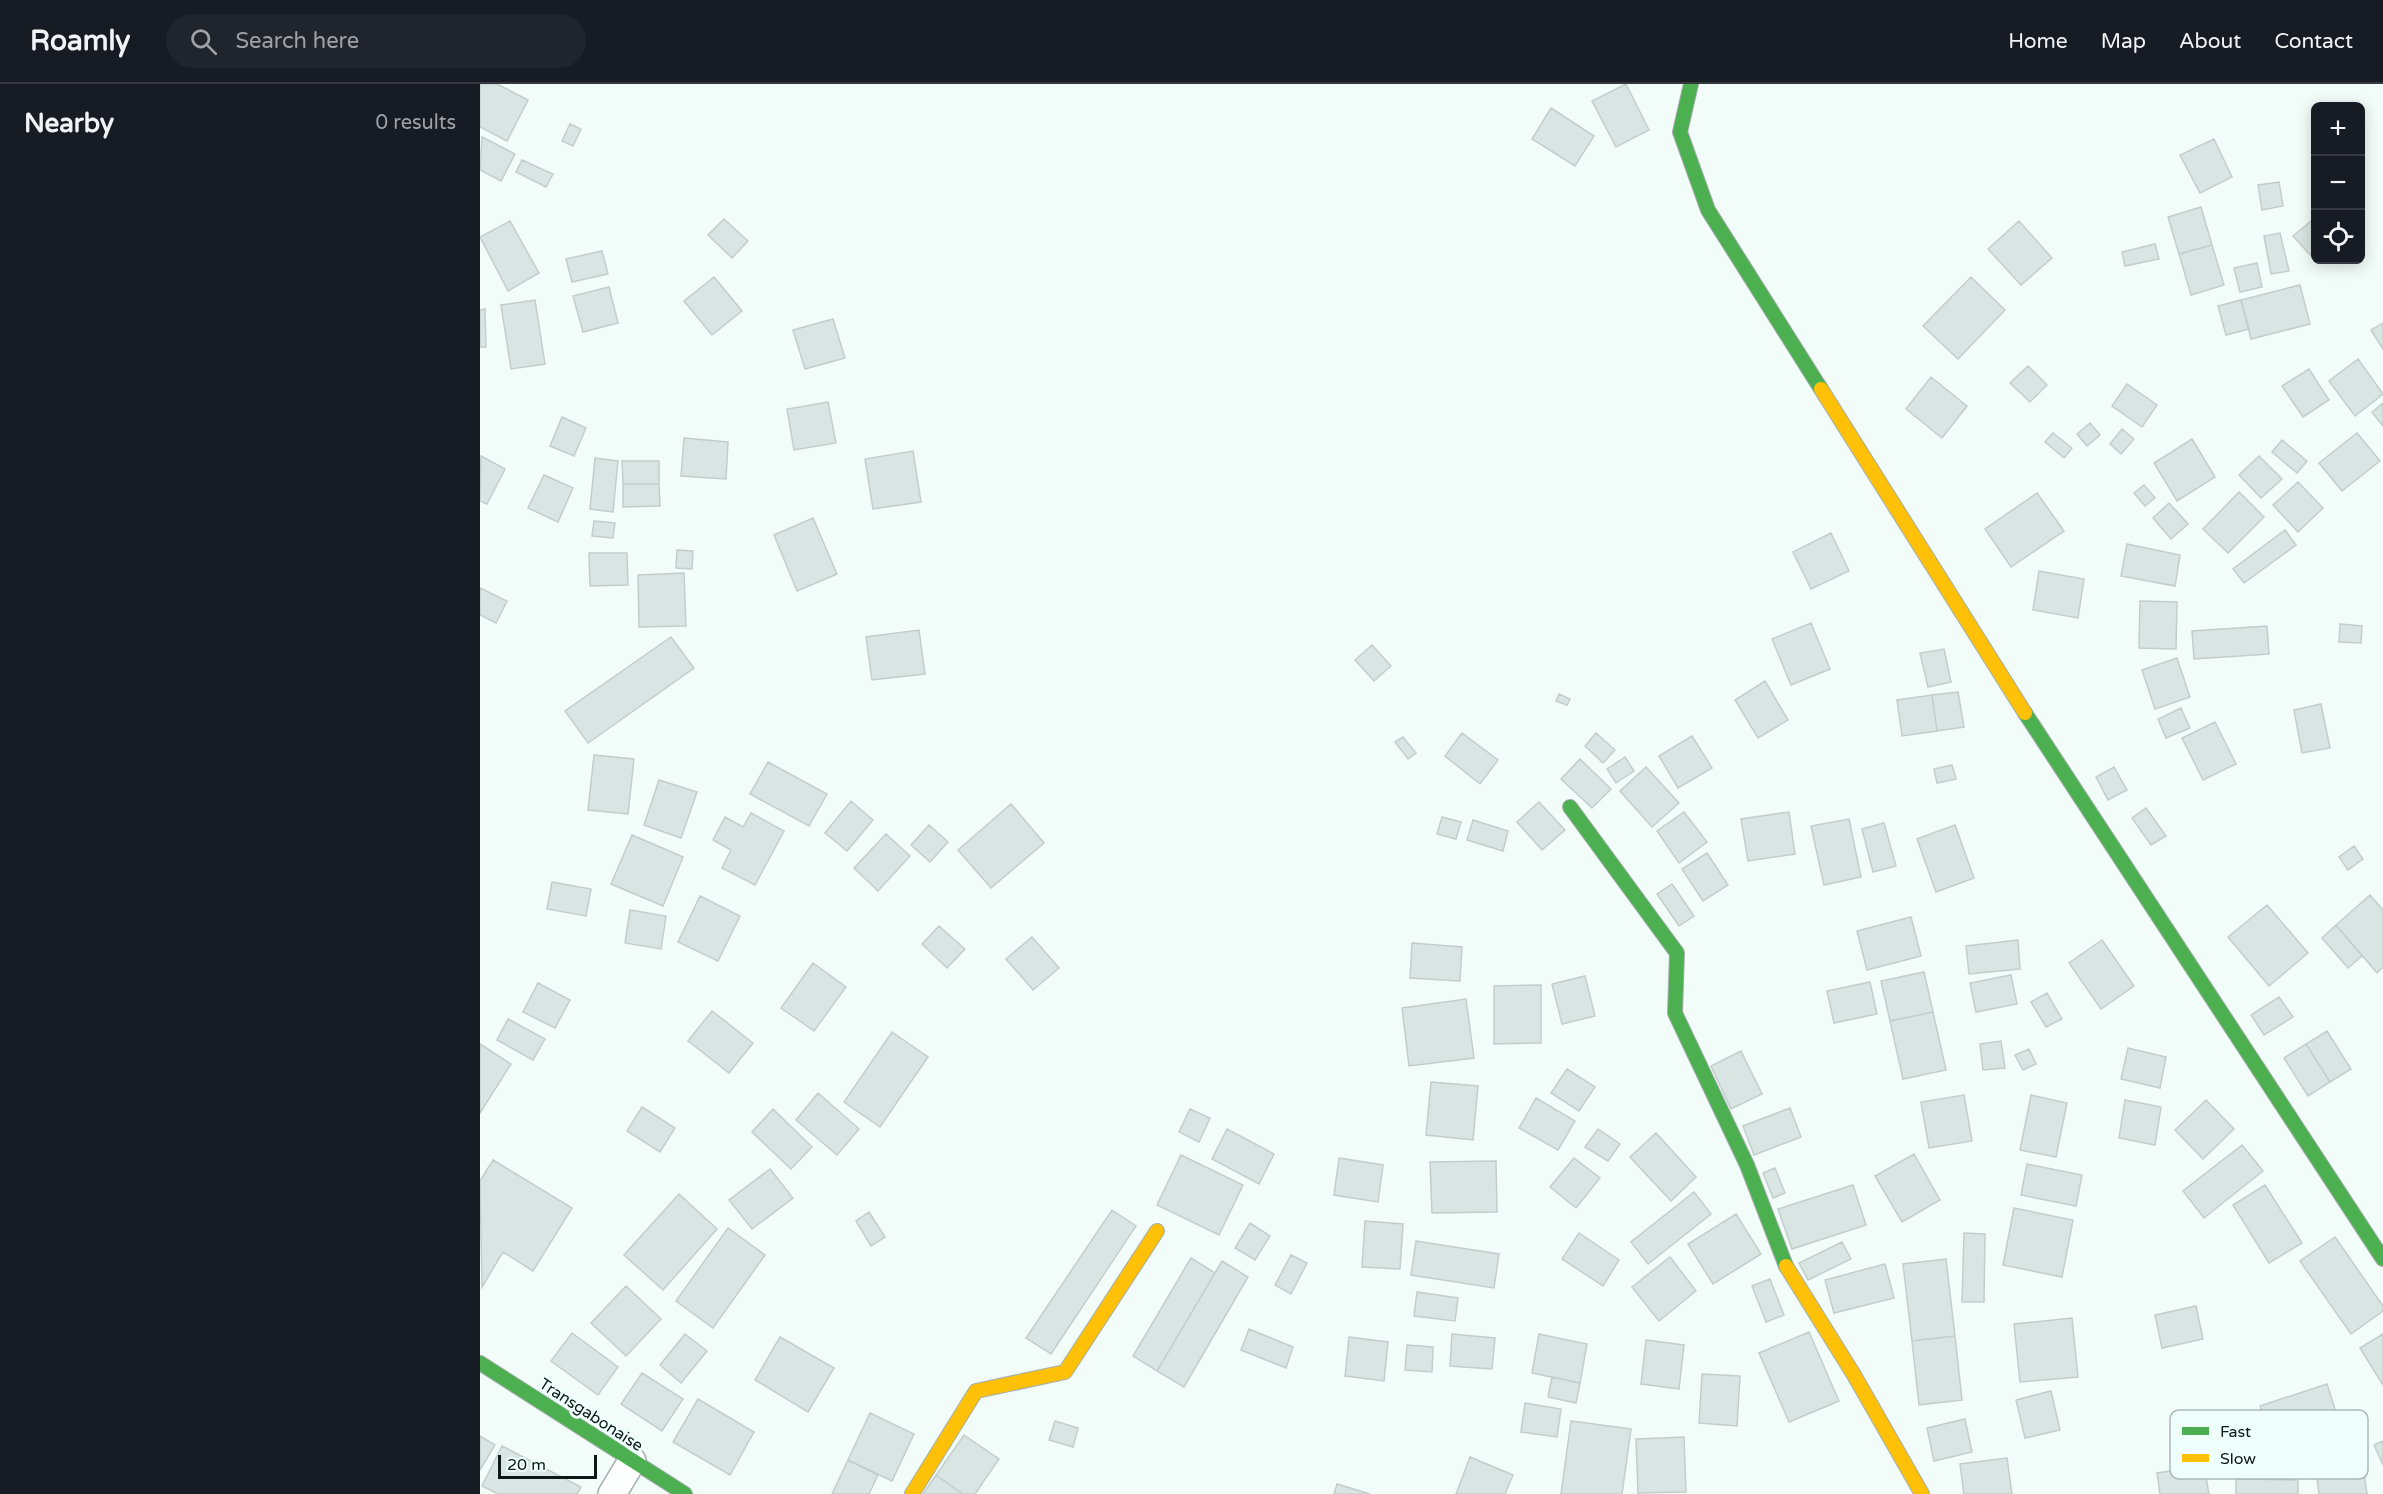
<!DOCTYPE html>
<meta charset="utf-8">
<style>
:root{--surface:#171b24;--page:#20242c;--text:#f1f3f6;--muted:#9ea1a6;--line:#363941}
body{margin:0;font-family:"Varela Round",sans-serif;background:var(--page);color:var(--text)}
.controls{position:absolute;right:18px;top:18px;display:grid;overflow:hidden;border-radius:9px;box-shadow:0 3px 15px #0003}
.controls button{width:54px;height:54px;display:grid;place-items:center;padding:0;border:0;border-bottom:2px solid var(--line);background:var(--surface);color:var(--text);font:30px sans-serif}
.scale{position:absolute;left:18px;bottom:15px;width:99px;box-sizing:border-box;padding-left:6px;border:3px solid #0a1916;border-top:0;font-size:16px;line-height:21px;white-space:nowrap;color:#0a1916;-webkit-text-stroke:4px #effffb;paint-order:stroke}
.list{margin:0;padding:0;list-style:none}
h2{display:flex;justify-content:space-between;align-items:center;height:78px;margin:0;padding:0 24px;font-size:26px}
h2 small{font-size:20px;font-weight:400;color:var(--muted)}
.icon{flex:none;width:33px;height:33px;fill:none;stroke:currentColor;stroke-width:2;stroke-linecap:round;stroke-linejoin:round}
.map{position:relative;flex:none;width:1903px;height:1410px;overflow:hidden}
header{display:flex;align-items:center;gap:36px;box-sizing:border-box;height:84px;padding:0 30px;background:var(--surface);border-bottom:2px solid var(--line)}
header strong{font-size:28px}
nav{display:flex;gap:33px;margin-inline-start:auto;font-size:21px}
.search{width:420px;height:54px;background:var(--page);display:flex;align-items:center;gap:15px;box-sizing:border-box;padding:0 21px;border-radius:33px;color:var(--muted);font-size:22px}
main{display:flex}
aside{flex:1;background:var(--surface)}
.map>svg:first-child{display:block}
.building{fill:#d9e5e2;stroke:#c2cecb;stroke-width:1.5}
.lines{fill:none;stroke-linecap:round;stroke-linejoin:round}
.street-casing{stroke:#a3aeac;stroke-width:30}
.fast-casing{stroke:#a3aeac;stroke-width:16}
.slow-casing{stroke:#a3aeac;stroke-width:16}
.street{stroke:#fdfffe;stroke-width:27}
.fast{stroke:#4caf50;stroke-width:14}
.slow{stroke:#ffc107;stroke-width:14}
.labels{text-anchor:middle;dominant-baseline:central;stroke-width:6;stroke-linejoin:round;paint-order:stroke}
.street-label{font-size:16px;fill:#0a1916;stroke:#effffb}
.key{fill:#effffb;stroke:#aabab6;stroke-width:1.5}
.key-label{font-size:16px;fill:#0a1916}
</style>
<header>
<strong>Roamly</strong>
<div class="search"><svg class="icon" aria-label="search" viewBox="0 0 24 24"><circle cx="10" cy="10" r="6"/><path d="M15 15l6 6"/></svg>Search here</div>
<nav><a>Home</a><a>Map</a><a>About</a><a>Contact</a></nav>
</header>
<main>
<aside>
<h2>Nearby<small>0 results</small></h2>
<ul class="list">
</ul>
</aside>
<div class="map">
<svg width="1903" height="1410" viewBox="0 0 1903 1410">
<rect width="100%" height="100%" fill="#f2fcf9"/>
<path class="building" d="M0,0H17L48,16L27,57L0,43Z
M1146,0L1169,46L1136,63L1112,17Z
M1071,24L1114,52L1095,82L1052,55Z
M90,40L101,45L93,62L82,57Z
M2,53L35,70L21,97L0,86Z
M1734,55L1752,93L1720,109L1700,71Z
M42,76L73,90L66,103L36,88Z
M1799,98L1803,122L1782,126L1778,101Z
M1721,123L1732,161L1699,170L1688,133Z
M1836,133V176H1835L1813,152Z
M244,135L268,157L252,174L228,151Z
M30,137L59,189L28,207L0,153Z
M1539,137L1572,174L1541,201L1508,165Z
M1800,149L1809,187L1791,190L1784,152Z
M1675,160L1679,175L1645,182L1642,168Z
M1732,161L1744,201L1711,211L1699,170Z
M122,167L128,190L92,198L86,175Z
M1777,179L1782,203L1760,208L1754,184Z
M234,193L262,227L232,251L204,217Z
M1491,193L1525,226L1478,275L1443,242Z
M1820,201L1830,240L1771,255L1761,216Z
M129,203L138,239L103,248L93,212Z
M55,216L65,280L31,285L21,221Z
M1761,216L1769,245L1746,251L1738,222Z
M5,225L6,263H0V226Z
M353,235L365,274L325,285L313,246Z
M1903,239V265L1891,246Z
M1878,275L1903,310L1875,332L1849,297Z
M1548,282L1567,301L1550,318L1530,299Z
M1829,285L1849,316L1823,333L1802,302Z
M1451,293L1487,322L1462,354L1426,325Z
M1647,300L1677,321L1662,343L1632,322Z
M348,318L356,359L314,366L307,325Z
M1903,319V342L1892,328Z
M82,333L106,344L94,372L70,362Z
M1610,339L1620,351L1607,362L1597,350Z
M1642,345L1654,355L1641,370L1630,360Z
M1573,349L1592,364L1584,374L1565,358Z
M1877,349L1900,377L1862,407L1839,379Z
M204,354L248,358L246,395L201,392Z
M1712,355L1735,393L1697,417L1674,379Z
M1802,356L1827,377L1817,389L1792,368Z
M433,367L441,418L393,425L385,375Z
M1,372L25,385L7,420L0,417Z
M1779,372L1802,395L1781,414L1759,391Z
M115,374L138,377L133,428L110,425Z
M142,377H179V400H143Z
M64,391L93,404L78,438L48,424Z
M1818,398L1843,424L1818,448L1793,421Z
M143,400H179L180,422L143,423Z
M1664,401L1675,414L1665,422L1654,409Z
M1759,408L1784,433L1748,469L1723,445Z
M1557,409L1584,447L1531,483L1505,445Z
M1689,419L1708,440L1691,455L1673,434Z
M333,434L357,490L317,507L294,451Z
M114,437L135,439L133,454L112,452Z
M1805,446L1816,461L1764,499L1753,485Z
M1351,449L1369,487L1331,505L1313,468Z
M1647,460L1700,471L1695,502L1641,492Z
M197,466L213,467L212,485L196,484Z
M109,469H147L148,501L110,502Z
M1559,487L1604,495L1598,534L1553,526Z
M204,489L206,542L159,543L158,491Z
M0,504L27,517L16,539L0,531Z
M1660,517L1697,518L1696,565L1659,564Z
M1331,539L1350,585L1311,601L1292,555Z
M1860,540L1882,542L1881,559L1859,558Z
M1787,542L1789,570L1714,575L1712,547Z
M439,546L445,590L392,596L386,553Z
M191,553L214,584L108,659L85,627Z
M892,561L911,582L894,597L875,576Z
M1464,565L1471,598L1448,603L1440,569Z
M1697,574L1710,613L1675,625L1662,586Z
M1285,597L1308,636L1278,654L1255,616Z
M1478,608L1484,643L1457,647L1452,611Z
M1079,610L1090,615L1087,621L1076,617Z
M1452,611L1457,647L1422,652L1417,616Z
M1841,620L1850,664L1822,669L1814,626Z
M1701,624L1710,644L1686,654L1678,635Z
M1735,638L1756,680L1723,696L1702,654Z
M982,649L1018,676L1000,700L965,672Z
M1116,649L1135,666L1123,679L1105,662Z
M1212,652L1232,684L1198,704L1179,672Z
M923,653L936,669L928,675L915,658Z
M114,671L154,675L148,730L108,726Z
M1145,673L1154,687L1136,699L1127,685Z
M1100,675L1131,705L1112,724L1081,695Z
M288,678L347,710L329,742L270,710Z
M1472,681L1476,695L1457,699L1454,685Z
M1166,683L1199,719L1172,743L1140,707Z
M1634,683L1647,706L1628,716L1616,693Z
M179,696L217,708L201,754L164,741Z
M371,717L393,736L367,767L345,749Z
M1059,718L1085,746L1062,766L1037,738Z
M531,720L564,759L511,804L478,766Z
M1666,724L1686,752L1671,761L1652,734Z
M1204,728L1227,758L1199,779L1177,747Z
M1309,728L1315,770L1268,777L1261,735Z
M271,729L304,747L275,801L242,784L251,766L233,756L245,733L263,743Z
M962,733L981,738L976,755L957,750Z
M1369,735L1381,793L1344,801L1331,742Z
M993,736L1028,747L1023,767L987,756Z
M1404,739L1416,782L1393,788L1382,745Z
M449,741L468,758L450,778L431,761Z
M1475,741L1494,794L1456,808L1437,755Z
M406,750L430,772L398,807L374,784Z
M152,751L203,773L183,822L131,800Z
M1874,762L1883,775L1868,786L1859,773Z
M1227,769L1248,801L1223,817L1202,785Z
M72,798L111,805L106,832L67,825Z
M1192,800L1214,832L1199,842L1177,810Z
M1890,811L1903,826V883L1897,889L1856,841Z
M220,812L260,832L238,877L198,858Z
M1787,821L1828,869L1789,902L1748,853Z
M150,826L186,832L181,865L145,859Z
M1431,833L1441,872L1387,886L1377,847Z
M1856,841L1882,872L1868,884L1842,854Z
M459,842L485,865L467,884L442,860Z
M552,853L579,884L553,906L526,875Z
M1538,856L1540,885L1489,890L1486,862Z
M1622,856L1654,902L1621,925L1589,879Z
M932,859L982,863L980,897L930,894Z
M333,879L366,903L334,947L301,924Z
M1444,888L1453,928L1410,937L1401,897Z
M1531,891L1537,920L1496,928L1490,899Z
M1105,892L1115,932L1082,940L1072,900Z
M1390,898L1397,930L1354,939L1347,907Z
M58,899L90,916L75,944L43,928Z
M1061,901V959L1014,960V902Z
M1567,909L1582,935L1566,943L1551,918Z
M1799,913L1813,933L1784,951L1771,931Z
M986,915L994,974L929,982L922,924Z
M232,927L273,959L249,989L208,957Z
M1453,928L1466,986L1423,995L1410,937Z
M28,935L65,955L53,976L17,956Z
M1847,947L1871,985L1850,998L1826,960Z
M412,948L448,973L400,1043L364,1018Z
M1521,957L1525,984L1503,986L1500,960Z
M0,960L31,980L0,1029Z
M1826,960L1850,998L1828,1012L1804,974Z
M1648,964L1686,973L1680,1004L1641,995Z
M1549,965L1556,980L1543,986L1535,971Z
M1261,967L1282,1010L1251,1025L1231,982Z
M1087,985L1115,1003L1099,1027L1071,1009Z
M951,998L998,1002L993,1056L946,1051Z
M338,1009L379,1045L357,1071L316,1036Z
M1484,1011L1492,1057L1449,1064L1441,1018Z
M1551,1011L1587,1019L1576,1073L1540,1066Z
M1056,1014L1095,1037L1078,1066L1039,1044Z
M1645,1016L1681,1023L1675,1061L1639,1054Z
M1726,1016L1754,1045L1723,1075L1695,1046Z
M162,1023L195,1044L180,1068L147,1047Z
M1310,1024L1321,1053L1274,1071L1263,1042Z
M293,1025L332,1063L311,1085L272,1048Z
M710,1025L730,1034L719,1058L699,1048Z
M747,1045L794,1070L779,1100L732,1075Z
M1118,1045L1140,1060L1128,1077L1105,1063Z
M1176,1049L1216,1093L1191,1117L1150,1073Z
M1762,1061L1783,1087L1724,1134L1703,1107Z
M1434,1070L1460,1116L1422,1138L1395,1092Z
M701,1071L763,1101L739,1151L677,1121Z
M859,1074L903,1081L898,1118L854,1111Z
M1094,1074L1120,1094L1096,1124L1070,1103Z
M13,1076L92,1124L53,1187L23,1168L2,1203L0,1097Z
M1016,1077L1017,1128L952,1129L950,1078Z
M1547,1080L1602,1091L1596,1122L1541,1111Z
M1295,1084L1305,1109L1293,1114L1283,1089Z
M290,1085L313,1114L272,1145L249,1116Z
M1373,1101L1386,1141L1312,1165L1298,1125Z
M1785,1101L1822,1159L1789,1179L1753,1121Z
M1214,1108L1231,1130L1168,1180L1151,1158Z
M199,1110L237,1145L183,1206L144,1171Z
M1534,1124L1593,1136L1582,1193L1523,1181Z
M632,1126L656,1142L571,1270L546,1254Z
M389,1128L405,1153L391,1162L376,1137Z
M1256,1130L1281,1170L1233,1200L1208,1160Z
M885,1137L923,1140L920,1185L882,1183Z
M770,1139L790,1152L775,1176L755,1164Z
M248,1144L285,1171L233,1244L196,1217Z
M1099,1149L1139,1176L1123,1202L1082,1175Z
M1484,1149L1505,1150L1504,1218H1482Z
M1855,1153L1903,1222V1227L1871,1250L1820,1177Z
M936,1157L1019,1170L1014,1204L931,1191Z
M1362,1158L1371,1175L1328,1196L1319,1179Z
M811,1171L827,1179L811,1210L795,1201Z
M1190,1173L1216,1207L1179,1237L1152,1203Z
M711,1174L735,1189L677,1287L653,1272Z
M1466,1175L1475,1252L1432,1257L1423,1180Z
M742,1177L768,1193L704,1303L677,1287Z
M1405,1180L1414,1214L1354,1229L1345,1196Z
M1290,1195L1304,1231L1286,1238L1272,1202Z
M146,1202L181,1235L146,1272L111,1239Z
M937,1208L978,1214L975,1237L934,1232Z
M1716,1222L1723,1255L1682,1264L1675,1231Z
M1592,1234L1598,1293L1540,1298L1534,1240Z
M769,1245L813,1263L806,1284L761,1266Z
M1329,1248L1359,1317L1309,1338L1279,1269Z
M92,1249L138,1283L118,1311L71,1277Z
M205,1250L227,1267L201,1299L180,1281Z
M972,1250L1015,1254L1012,1285L970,1282Z
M1059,1250L1107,1260L1100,1299L1052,1289Z
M1903,1250V1301L1880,1264Z
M1475,1252L1482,1316L1439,1321L1432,1257Z
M300,1253L354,1284L328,1328L275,1296Z
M869,1253L908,1258L904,1297L865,1292Z
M1166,1256L1204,1261L1199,1305L1161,1300Z
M927,1261L953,1263L952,1288L925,1286Z
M162,1289L203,1315L182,1347L141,1320Z
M1222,1290L1260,1292L1257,1342L1219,1339Z
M1072,1293L1100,1299L1096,1319L1068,1313Z
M1847,1300L1861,1344L1794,1365L1780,1322Z
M1571,1307L1580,1346L1545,1354L1536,1316Z
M218,1315L274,1348L250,1391L193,1358Z
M1045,1319L1081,1325L1077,1353L1041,1348Z
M390,1329L434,1350L412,1397L368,1376Z
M1485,1335L1492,1368L1454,1377L1447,1344Z
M575,1337L598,1344L593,1363L569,1356Z
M1091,1337L1151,1345L1142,1410H1081Z
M484,1351L519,1375L495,1410H483L456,1391Z
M0,1352L15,1361L0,1386Z
M1204,1353L1206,1408L1158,1409L1156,1355Z
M1903,1357V1381L1894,1361Z
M22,1362L101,1403L97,1410H18L2,1402Z
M1881,1365L1887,1410H1839L1834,1371Z
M990,1373L1033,1391L1025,1410H976Z
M1527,1374L1532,1410H1484L1480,1380Z
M368,1376L398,1391L389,1410H352Z
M1724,1382L1729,1410H1680L1677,1389Z
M456,1391L483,1410H443Z
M1756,1395L1818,1396V1410H1756Z
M857,1400L890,1410H854Z"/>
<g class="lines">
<defs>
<path id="street" d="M132,1410L152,1377"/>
<path id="fast" d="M1211,0L1200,48L1228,126L1341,305
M1545,629L1903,1175
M1090,723L1197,869L1195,929L1267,1081L1306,1182
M0,1279L205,1410"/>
<path id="slow" d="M1341,305L1545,629
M1306,1182L1374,1291L1442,1410
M432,1410L496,1307L585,1288L677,1147"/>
</defs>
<use href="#street" class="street-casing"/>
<use href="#fast" class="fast-casing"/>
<use href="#slow" class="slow-casing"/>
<use href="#street" class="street"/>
<use href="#fast" class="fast"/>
<use href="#slow" class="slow"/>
</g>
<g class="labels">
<g class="street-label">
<text transform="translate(111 1331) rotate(33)">Transgabonaise</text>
</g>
</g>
<rect x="1690" y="1326" width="198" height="69" rx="9" class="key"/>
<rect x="1702" y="1343" width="27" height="8" fill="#4caf50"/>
<rect x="1702" y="1370" width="27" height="8" fill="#ffc107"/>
<g class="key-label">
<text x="1740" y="1353">Fast</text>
<text x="1740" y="1380">Slow</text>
</g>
</svg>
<div class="controls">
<button>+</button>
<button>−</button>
<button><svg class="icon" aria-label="locate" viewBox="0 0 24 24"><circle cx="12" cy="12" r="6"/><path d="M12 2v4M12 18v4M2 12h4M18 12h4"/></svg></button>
</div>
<div class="scale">20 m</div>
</div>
</main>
